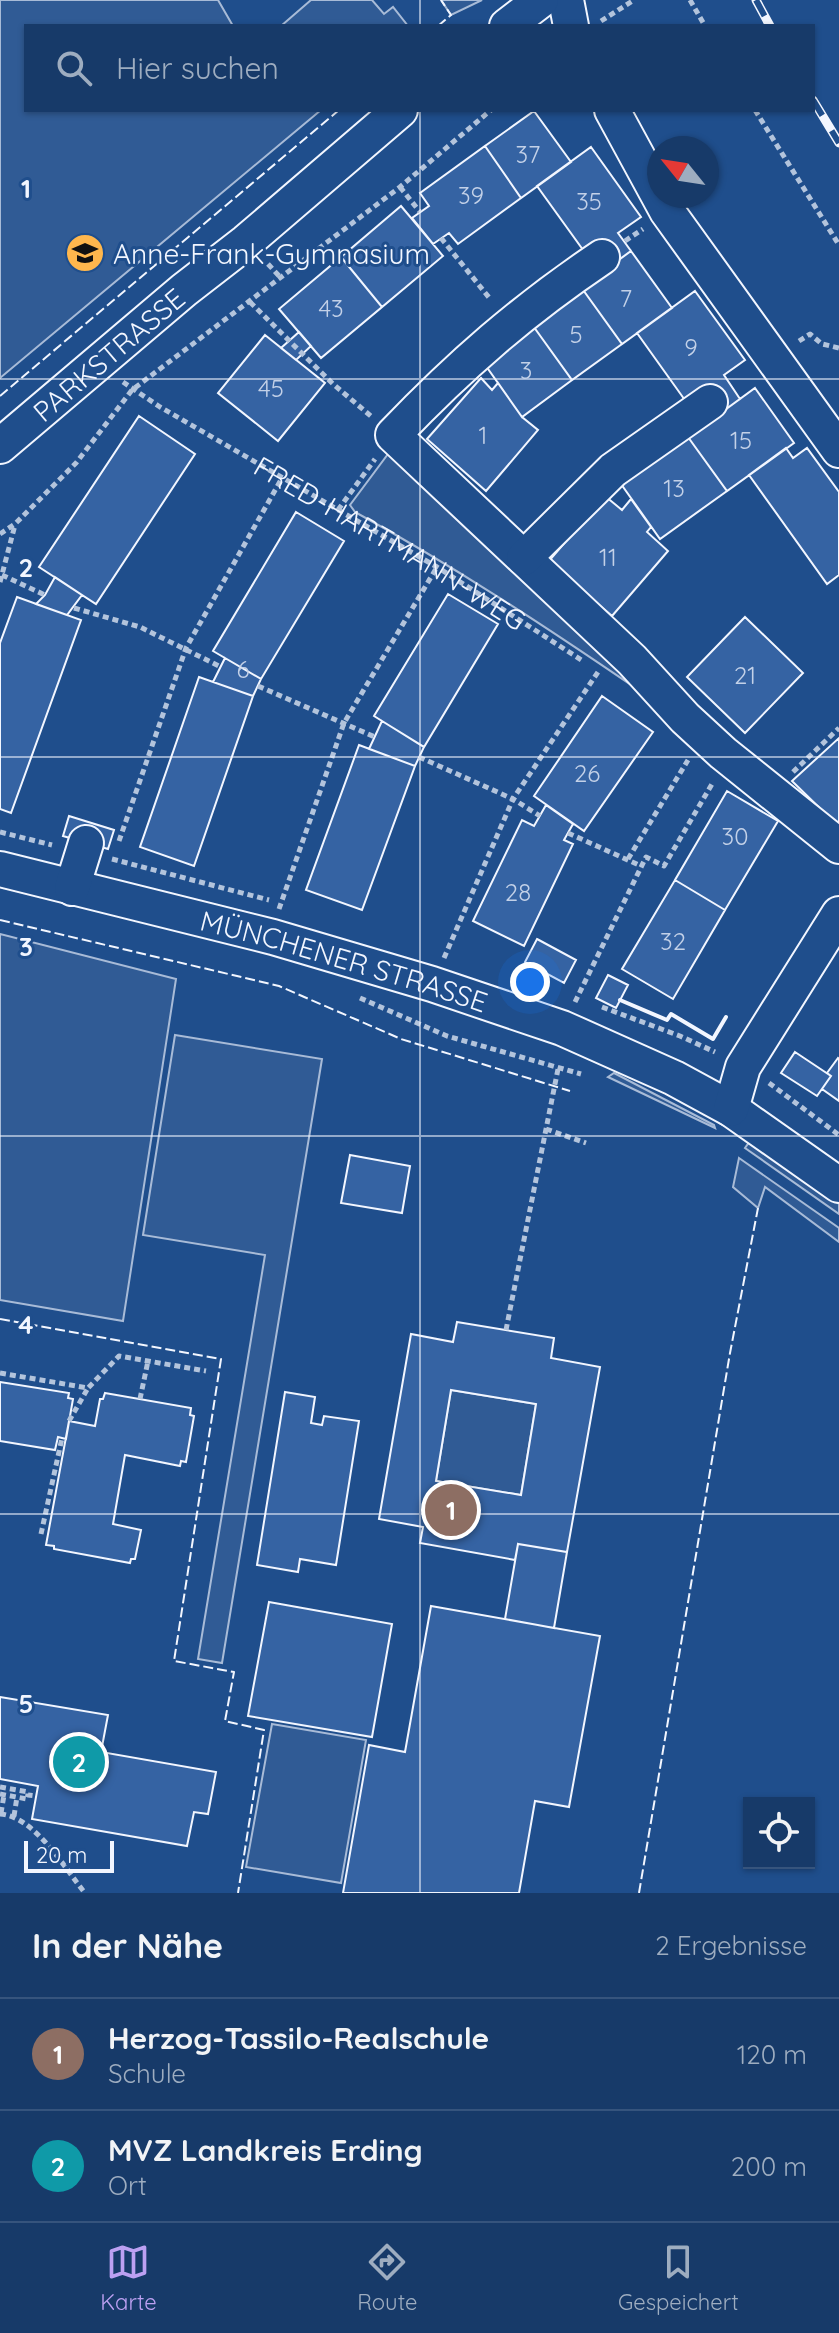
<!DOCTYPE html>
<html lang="de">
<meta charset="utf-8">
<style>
:root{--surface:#173a69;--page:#20416f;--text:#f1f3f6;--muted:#9eadc0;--line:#36547d;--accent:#bca0f2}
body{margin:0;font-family:Quicksand,sans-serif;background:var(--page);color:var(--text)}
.controls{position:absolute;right:24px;bottom:24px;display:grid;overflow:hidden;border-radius:0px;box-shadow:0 2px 6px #0004}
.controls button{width:72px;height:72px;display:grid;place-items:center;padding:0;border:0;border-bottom:2px solid var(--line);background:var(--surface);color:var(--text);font:40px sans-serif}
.compass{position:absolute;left:647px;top:136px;width:72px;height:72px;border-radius:50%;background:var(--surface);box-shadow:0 2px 6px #0004;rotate:300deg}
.scale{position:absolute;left:24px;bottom:20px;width:90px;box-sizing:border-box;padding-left:8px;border:4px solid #f2f6ff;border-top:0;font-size:22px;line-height:28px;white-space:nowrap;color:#f2f6ff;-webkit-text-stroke:6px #1f4e8c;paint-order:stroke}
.you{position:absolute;left:530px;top:982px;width:28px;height:28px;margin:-20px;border:6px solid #fff;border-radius:50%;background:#1a73e8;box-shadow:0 0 0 12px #1a73e833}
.badge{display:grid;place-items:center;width:52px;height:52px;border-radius:50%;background:var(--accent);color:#fff;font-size:26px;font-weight:700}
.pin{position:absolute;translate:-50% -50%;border:4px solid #fff;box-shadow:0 2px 8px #0006}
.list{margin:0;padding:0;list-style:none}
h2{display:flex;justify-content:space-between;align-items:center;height:104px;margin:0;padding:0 32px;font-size:34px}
h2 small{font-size:26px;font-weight:400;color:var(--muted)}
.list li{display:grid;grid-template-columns:52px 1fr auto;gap:24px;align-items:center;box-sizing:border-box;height:112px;padding:0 32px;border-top:2px solid var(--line)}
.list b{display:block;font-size:30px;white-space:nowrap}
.list p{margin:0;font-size:26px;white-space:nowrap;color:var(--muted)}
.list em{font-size:26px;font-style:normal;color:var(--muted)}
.icon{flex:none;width:44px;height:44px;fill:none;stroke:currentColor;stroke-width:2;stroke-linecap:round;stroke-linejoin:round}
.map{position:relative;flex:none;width:839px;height:1893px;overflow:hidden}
.search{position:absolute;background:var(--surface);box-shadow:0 2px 6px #0004;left:24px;right:24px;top:24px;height:88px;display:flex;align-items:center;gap:20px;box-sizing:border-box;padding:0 28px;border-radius:0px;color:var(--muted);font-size:30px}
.sheet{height:328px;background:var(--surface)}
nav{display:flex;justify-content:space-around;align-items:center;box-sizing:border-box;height:112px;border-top:2px solid var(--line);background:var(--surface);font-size:22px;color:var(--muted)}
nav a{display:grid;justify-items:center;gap:4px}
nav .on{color:var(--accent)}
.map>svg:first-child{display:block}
.green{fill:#305b95;stroke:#a8bbd7;stroke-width:2}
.building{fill:#3563a3;stroke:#f2f6ff;stroke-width:2;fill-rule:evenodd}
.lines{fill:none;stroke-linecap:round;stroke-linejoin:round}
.minor-casing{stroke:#f2f6ff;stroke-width:38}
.path{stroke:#b3c4dc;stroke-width:5;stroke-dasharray:6 4;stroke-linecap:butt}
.minor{stroke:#1f4e8c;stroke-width:34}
.rail-casing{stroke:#f2f6ff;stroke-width:9}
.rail{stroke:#1f4e8c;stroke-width:6;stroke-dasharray:18;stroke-linecap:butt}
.fence{stroke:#f2f6ff;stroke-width:2;stroke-dasharray:10 4;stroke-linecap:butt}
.wall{stroke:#f2f6ff;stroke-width:4}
.grid{fill:none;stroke:#f2f6ff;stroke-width:2;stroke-opacity:0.55}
.labels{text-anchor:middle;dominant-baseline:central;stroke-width:6;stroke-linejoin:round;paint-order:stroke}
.number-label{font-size:24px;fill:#c3d1e8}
.poi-label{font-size:28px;fill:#f2f6ff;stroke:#1f4e8c;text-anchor:start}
.street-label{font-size:28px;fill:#f2f6ff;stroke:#1f4e8c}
.grid-label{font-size:26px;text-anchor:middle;font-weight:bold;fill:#f2f6ff;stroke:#1f4e8c;stroke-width:6;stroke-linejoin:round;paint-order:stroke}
</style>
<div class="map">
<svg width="839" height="1893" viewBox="0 0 839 1893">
<rect width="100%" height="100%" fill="#1f4e8c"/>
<path class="green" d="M0,0H218L233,26H26V110H321L0,378Z
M311,0H372L384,14L393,7L408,26H281Z
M441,0H482L451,15Z
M391,450L646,681L634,687C543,625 452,565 355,512L350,505Z
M0,934L176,979L123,1321L0,1300Z
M175,1035L322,1059L222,1663L198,1659L265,1255L143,1235Z
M614,1073L714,1125L715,1128L608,1077Z
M750,1141L839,1204V1214L745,1148Z
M739,1158L839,1228V1242L765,1187L758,1208L733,1187Z
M451,1390L536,1404L521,1495L436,1481Z
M272,1724L366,1740L341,1883L246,1867Z"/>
<path class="building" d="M534,111L571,162L521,198L485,146Z
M485,146L521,198L458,244L449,233L433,244L412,218L429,206L420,193Z
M591,147L641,217L618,233L631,251L609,267L586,254L537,186Z
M401,206L443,256L382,307L341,257Z
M631,251L672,308L622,344L581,287Z
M341,257L382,307L321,358L279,309Z
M581,287L622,344L572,380L531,323Z
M695,291L745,360L724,375L740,399L719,414L687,403L637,333Z
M531,323L572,380L522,417L481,359Z
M299,332L311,346L296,360L281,348Z
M265,335L325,383L278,441L218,393Z
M481,378L492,390L498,383L522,417L538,430L486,491L427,439Z
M755,388L794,443L727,491L688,437Z
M139,416L195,454L96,604L39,567Z
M688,437L727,491L660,539L621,484Z
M786,448L793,458L807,448L839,492V575L827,584L749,475Z
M605,496L622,510L631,499L651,527L647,532L668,551L612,616L548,562Z
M296,512L344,541L261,679L213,651Z
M55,577L82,595L67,615L36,604L45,595Z
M448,594L498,624L424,747L374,716Z
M17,597L81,620L11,813L0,809V643Z
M745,617L803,673L745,733L687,677Z
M225,658L261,679L253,696L213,682Z
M199,677L253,696L194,866L140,847Z
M602,696L653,732L584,831L534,796Z
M382,721L424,747L415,766L369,749Z
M839,738V827L792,781Z
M359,745L415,766L362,910L306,890Z
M727,791L778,821L725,910L675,880Z
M546,805L573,824L564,840L573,844L524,946L473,921L522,820L534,826Z
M69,816L114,830L108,849L63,836Z
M675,880L725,910L673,999L622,969Z
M537,939L576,960L564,983L525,962Z
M608,975L628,985L616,1008L596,998Z
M795,1052L831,1076L817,1096L781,1073Z
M838,1058L839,1059V1101L822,1089L831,1076L827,1073Z
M350,1155L410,1166L402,1213L341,1203Z
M457,1322L554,1338L551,1358L600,1367L567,1552L518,1544L515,1560L420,1543L423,1527L379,1519L411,1334L453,1342ZM451,1390L536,1404L521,1495L436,1481Z
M0,1382L69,1393L68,1398L73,1399L66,1439L58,1437L55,1450L0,1441Z
M285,1392L315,1397L311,1423L322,1425L324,1416L359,1421L336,1565L300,1559L298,1572L257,1565Z
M105,1393L191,1408L190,1415L194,1416L186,1462L181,1461L180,1466L125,1455L113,1524L141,1530L135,1559H131L130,1563L54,1549V1546L46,1545L69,1421L95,1426L100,1399H103Z
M518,1544L567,1552L554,1628L505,1619Z
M269,1602L392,1624L372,1737L248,1716Z
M431,1606L600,1636L569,1807L535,1801L519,1893H343L369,1745L405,1752Z
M0,1697L108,1715L101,1752L216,1772L208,1814L194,1812L187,1846L32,1819L38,1786L0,1779Z"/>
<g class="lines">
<defs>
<g id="minor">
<path d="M566,0L571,26"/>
<path d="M507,26L541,0"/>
<path d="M612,110L667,211L839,450"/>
<path d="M602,257C522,311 460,365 393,435L632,660L685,718L723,753L839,846"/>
<path id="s2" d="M0,446L184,290L246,242L400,110"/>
<path d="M524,558L613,470L710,402"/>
<path id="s3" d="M0,869L273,937L432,984L562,1028L674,1078L731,1109L839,1185"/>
<path d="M72,888L86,843"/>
<path d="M731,1109L743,1067L839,914"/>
</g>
</defs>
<use href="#minor" class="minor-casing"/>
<g class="path">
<path d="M690,0L705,26"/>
<path d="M601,21L634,0"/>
<path d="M755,110L839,245"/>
<path d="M400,187L420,212"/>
<path d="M441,238L491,300"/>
<path d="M625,241L643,229"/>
<path d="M268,264L281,278"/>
<path d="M250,302L333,384L372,417"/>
<path d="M799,341L810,334L822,344L839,348"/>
<path id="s1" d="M123,382L160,407L437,567L583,661"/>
<path d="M338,510L375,459"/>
<path d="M0,534L15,524L76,463L132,390L400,187L491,110"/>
<path d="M2,575L45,595"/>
<path d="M0,582L15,525"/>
<path d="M74,608L140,627L221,667"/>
<path d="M258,686L375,737"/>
<path d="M419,757L513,799L540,816"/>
<path d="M793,772L839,728"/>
<path d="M0,832L52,845"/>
<path d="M568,833L641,866"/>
<path d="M119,841L186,648L282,478"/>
<path d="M112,859L269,900"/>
<path d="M628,859L688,760"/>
<path d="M279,909L344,723L437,567"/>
<path d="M444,958L513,799L598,672"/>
<path d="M360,998L447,1036L581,1074"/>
<path d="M575,1002L646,857L664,866L712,784"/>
<path d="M602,1007L680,1036L715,1052"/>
<path d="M769,1083L839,1135"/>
<path d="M546,1129L586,1143"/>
<path d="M506,1330L558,1069"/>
<path d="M0,1373L88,1388L119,1356L206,1371"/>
<path d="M140,1399L148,1361"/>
<path d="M69,1421L88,1388"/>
<path d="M41,1534L62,1438"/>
<path d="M0,1787L28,1792V1795L36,1796"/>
<path d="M0,1794L27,1799L28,1795"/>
<path d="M1,1813L4,1795"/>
<path d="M0,1814C34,1816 64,1867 85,1893"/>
<path d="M14,1816L17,1797"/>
</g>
<use href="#minor" class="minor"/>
<defs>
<path id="rail" d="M756,0L770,26
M813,100L839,143"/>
</defs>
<use href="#rail" class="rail-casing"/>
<use href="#rail" class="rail"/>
<path class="fence" d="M438,26L451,15L441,0
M0,396L339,110
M0,920L279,986L401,1039L570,1091
M0,1319L221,1359L174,1661L234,1672L225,1721L264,1730L238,1893
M639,1893L730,1353L758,1208"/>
<path class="wall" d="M620,1000L667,1020L671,1014L713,1039L726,1017"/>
</g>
<path class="grid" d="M420,0V26M420,110V1893M0,379H839M0,757H839M0,1136H839M0,1514H839"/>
<defs>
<symbol id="school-disc" viewBox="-11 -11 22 22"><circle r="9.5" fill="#ffb74d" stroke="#1f4e8c"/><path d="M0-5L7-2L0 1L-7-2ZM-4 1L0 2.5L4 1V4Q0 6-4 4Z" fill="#111"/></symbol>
</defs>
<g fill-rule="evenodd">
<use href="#school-disc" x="63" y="231" width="44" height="44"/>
</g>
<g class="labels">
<g class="number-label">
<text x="528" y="154">37</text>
<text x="471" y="195">39</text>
<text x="589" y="201">35</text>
<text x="626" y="298">7</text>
<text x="331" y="308">43</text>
<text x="576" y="334">5</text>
<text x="691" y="347">9</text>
<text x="526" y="370">3</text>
<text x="271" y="388">45</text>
<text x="483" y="435">1</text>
<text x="741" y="440">15</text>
<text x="674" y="488">13</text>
<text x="608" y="557">11</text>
<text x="243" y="669">6</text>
<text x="745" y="675">21</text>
<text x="587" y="773">26</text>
<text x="735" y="836">30</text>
<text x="518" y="892">28</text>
<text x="673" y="941">32</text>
</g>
<g class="poi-label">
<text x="113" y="253">Anne-Frank-Gymnasium</text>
</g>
<g class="street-label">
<text stroke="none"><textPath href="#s2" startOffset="142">PARKSTRASSE</textPath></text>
<text stroke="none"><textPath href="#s1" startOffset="312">FRED-HARTMANN-WEG</textPath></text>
<text stroke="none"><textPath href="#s3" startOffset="356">MÜNCHENER STRASSE</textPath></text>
</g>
</g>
<g class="grid-label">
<text x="26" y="198">1</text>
<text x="26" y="577">2</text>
<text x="26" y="956">3</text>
<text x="26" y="1334">4</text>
<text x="26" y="1713">5</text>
</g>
</svg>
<div class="controls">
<button><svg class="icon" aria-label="locate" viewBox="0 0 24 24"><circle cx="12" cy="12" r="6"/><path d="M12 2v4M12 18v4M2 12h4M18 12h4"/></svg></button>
</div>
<svg class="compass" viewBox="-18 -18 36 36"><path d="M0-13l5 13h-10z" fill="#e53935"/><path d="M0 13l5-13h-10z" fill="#9eadc0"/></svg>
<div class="scale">20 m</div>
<div class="you"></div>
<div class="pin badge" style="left:451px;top:1510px;background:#8d6e63">1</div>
<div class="pin badge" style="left:79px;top:1762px;background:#0f9aa8">2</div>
<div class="search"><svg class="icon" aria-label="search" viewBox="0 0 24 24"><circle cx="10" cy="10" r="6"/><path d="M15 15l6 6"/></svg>Hier suchen</div>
</div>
<section class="sheet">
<h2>In der Nähe<small>2 Ergebnisse</small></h2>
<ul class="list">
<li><span class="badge" style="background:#8d6e63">1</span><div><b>Herzog-Tassilo-Realschule</b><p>Schule</p></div><em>120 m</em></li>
<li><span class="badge" style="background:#0f9aa8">2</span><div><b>MVZ Landkreis Erding</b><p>Ort</p></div><em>200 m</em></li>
</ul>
</section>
<nav>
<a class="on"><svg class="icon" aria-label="map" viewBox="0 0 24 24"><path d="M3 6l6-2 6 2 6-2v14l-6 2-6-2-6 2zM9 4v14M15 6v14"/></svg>Karte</a>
<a><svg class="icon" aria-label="directions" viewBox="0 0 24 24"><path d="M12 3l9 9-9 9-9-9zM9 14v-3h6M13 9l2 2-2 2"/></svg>Route</a>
<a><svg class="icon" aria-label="saved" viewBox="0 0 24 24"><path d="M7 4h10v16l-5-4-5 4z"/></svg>Gespeichert</a>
</nav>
